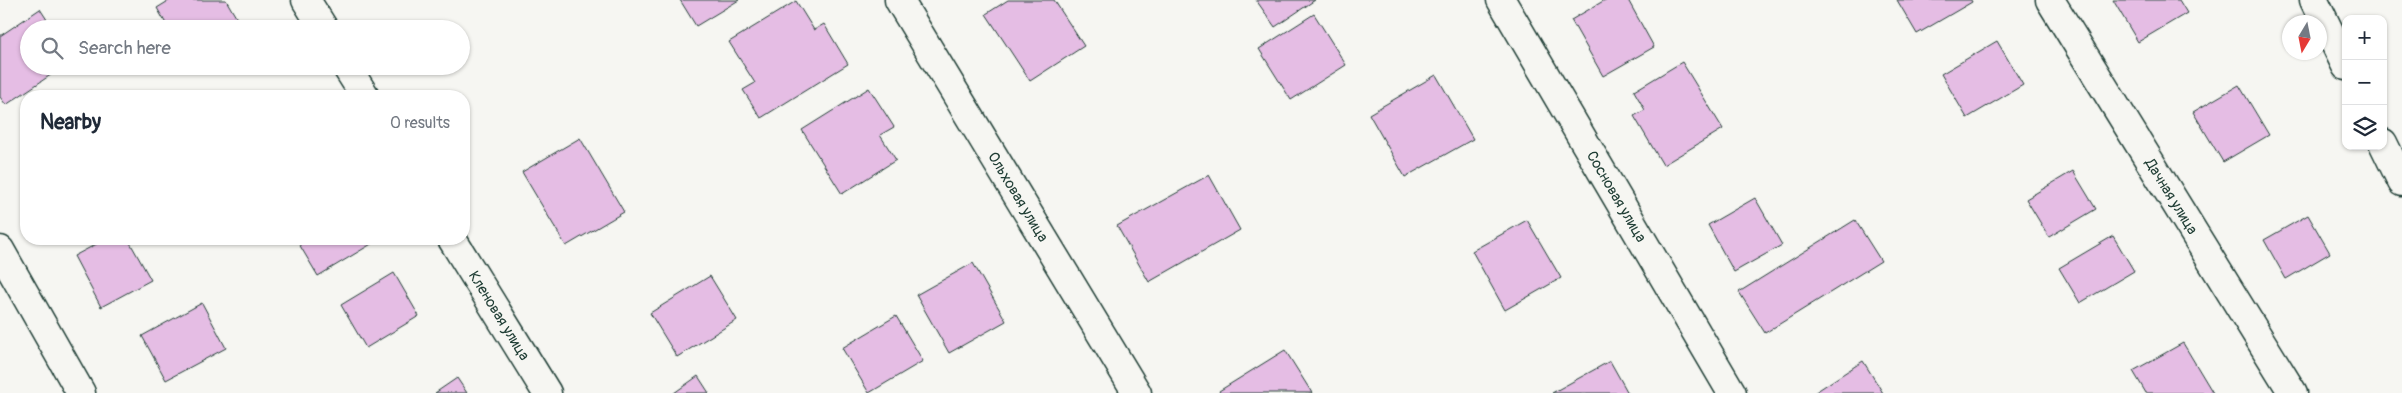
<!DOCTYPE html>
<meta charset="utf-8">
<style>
:root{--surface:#fff;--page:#f6f6f7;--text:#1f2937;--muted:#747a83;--line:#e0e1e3}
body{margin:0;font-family:Pangolin,sans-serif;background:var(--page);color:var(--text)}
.controls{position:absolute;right:15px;top:15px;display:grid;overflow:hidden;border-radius:10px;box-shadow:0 1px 4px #0004}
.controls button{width:45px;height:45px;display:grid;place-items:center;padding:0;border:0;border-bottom:1px solid var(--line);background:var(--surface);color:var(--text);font:25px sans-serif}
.compass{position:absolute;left:2282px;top:15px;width:45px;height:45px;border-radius:50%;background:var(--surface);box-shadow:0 1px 4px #0004;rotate:190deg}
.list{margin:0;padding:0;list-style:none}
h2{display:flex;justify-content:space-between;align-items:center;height:65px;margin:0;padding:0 20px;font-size:21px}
h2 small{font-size:16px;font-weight:400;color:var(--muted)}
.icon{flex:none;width:28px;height:28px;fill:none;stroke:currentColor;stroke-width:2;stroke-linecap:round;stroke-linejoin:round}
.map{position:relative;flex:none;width:2402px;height:393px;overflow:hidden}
.search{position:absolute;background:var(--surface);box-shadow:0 1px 4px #0004;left:20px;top:20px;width:450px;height:55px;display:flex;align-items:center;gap:12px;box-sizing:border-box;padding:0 18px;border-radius:28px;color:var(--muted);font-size:19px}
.panel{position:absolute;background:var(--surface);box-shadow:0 1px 4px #0004;left:20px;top:90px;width:450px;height:155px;border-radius:20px}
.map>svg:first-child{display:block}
.building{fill:#e5bde4;stroke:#1f3d34}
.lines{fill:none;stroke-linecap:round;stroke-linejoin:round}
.minor-casing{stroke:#1f3d34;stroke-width:31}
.minor{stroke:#f6f6f2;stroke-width:28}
.labels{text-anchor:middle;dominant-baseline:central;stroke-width:4.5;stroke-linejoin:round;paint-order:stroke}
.street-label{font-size:15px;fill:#1f3d34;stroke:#f6f6f2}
</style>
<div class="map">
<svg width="2402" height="393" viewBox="0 0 2402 393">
<rect width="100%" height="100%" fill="#f6f6f2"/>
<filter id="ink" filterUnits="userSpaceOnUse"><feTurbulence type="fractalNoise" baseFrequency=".02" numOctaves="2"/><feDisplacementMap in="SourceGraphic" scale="10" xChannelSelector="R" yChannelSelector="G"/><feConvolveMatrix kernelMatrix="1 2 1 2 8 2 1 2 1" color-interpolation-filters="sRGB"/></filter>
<g filter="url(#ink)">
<path class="building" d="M170,0H226L243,29H169L157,8Z
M680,0H739L696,26Z
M1008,0H1054L1084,46L1030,81L986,14Z
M1256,0H1315L1275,27Z
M1605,0H1628L1654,47L1603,76L1571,20Z
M1897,0H1971L1972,2L1917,34Z
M2113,0H2179L2187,13L2138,42Z
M796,1L814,30L824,24L848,64L761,118L743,90L755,83L729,42Z
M40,9L53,29H29V66H64L6,105L0,97V36Z
M1314,14L1346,65L1291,100L1259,49Z
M1997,41L2023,85L1967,118L1941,74Z
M1682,62L1723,129L1663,165L1634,116L1645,110L1634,91Z
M1436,75L1473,139L1405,177L1369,114Z
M2239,85L2269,135L2223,162L2193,112Z
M869,88L894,127L880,135L896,160L842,194L802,130Z
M580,138L624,212L566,246L522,172Z
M2073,171L2096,209L2049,237L2026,199Z
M1209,175L1240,230L1149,282L1117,226Z
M1755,198L1782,245L1734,272L1708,225Z
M2308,215L2330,253L2286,279L2264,240Z
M1527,220L1561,278L1505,310L1472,251Z
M1855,220L1881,261L1765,333L1739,292Z
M2113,236L2134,271L2080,303L2059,268Z
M106,239H128L151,280L101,307L74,256Z
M296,239H371L373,243L318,276Z
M973,263L1006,321L949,353L916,295Z
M394,273L419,316L366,348L341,305Z
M710,276L737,320L677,357L650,313Z
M202,303L226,348L166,380L142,336Z
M896,316L923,361L869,393L842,348Z
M2183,343L2213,393H2146L2133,371Z
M1285,350L1312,393H1220L1219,391Z
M1610,361L1628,393H1552Z
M1863,361L1883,393H1814Z
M698,376L709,393H674Z
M457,378L467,393H435Z"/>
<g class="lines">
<defs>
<g id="minor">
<path d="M306,0L324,29"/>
<path id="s1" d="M899,0L1137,393"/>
<path id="s2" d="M1501,0L1732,393"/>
<path id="s3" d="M2050,0L2293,393"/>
<path d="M2314,0L2346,66"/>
<path d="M346,66L365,96"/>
<path d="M2383,143L2402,182"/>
<path id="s4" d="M452,239L547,393"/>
<path d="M0,250L81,393"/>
</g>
</defs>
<use href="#minor" class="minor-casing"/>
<use href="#minor" class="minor"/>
</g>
</g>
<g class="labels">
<g class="street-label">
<text stroke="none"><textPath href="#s1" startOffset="230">Ольховая улица</textPath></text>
<text stroke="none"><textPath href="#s2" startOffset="228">Сосновая улица</textPath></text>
<text stroke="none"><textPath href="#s3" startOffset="231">Дачная улица</textPath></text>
<text stroke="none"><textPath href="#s4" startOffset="90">Кленовая улица</textPath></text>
</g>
</g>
</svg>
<div class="controls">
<button>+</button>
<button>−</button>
<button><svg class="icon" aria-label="layers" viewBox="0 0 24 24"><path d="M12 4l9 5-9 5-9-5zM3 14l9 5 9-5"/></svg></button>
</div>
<svg class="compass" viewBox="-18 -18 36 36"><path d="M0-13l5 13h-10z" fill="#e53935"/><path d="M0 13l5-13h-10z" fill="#747a83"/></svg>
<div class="search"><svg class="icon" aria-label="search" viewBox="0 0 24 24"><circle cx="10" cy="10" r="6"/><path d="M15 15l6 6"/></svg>Search here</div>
<section class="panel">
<h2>Nearby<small>0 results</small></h2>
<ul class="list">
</ul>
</section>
</div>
